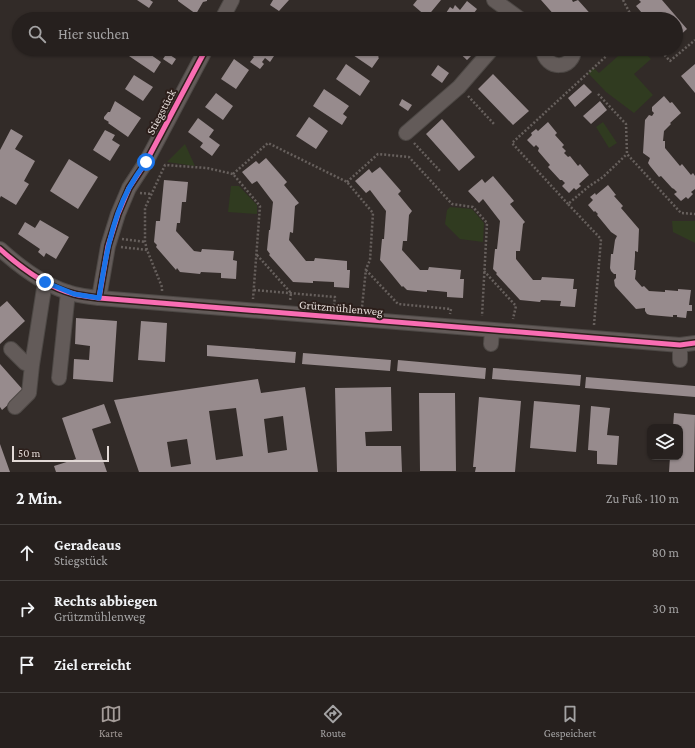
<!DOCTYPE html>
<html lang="de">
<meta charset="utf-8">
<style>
:root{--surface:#26201e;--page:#2e2827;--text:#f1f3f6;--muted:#a4a3a4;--line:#423e3c;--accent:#a49c99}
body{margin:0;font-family:"Crimson Pro",serif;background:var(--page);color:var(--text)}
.controls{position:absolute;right:12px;bottom:12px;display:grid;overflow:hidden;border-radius:8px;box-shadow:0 1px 3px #0004}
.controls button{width:36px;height:36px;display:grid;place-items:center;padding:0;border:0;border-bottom:1px solid var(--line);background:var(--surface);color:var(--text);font:20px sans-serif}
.scale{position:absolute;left:12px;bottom:10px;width:97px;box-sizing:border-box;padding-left:4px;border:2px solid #e2d9d6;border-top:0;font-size:11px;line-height:14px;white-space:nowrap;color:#e2d9d6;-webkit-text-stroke:3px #2c1f1b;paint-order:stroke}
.stop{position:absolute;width:12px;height:12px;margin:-9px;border:3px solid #1a73e8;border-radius:50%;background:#fff}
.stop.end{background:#1a73e8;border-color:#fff;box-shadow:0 1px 4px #0008}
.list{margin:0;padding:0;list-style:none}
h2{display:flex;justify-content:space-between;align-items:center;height:52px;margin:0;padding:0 16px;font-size:17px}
h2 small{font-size:13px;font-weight:400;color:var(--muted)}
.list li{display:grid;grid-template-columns:26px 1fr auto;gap:12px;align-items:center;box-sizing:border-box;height:56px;padding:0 16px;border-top:1px solid var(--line)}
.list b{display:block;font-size:15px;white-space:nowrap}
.list p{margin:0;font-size:13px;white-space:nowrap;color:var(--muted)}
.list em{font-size:13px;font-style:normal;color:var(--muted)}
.icon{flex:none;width:22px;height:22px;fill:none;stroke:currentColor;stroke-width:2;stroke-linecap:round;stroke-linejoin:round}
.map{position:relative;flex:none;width:695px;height:472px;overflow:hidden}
.search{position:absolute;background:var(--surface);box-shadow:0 1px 3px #0004;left:12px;right:12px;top:12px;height:44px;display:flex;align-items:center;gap:10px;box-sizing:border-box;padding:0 14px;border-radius:22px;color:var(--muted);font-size:15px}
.sheet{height:220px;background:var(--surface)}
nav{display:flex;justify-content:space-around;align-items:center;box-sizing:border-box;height:56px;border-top:1px solid var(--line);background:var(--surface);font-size:11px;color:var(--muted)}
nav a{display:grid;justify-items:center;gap:2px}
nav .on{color:var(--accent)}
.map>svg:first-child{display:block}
.green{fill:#303b20}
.building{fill:#978b8d;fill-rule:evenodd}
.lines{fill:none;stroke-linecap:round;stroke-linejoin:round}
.minor-casing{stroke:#4d4845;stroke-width:16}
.path{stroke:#67605d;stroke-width:2.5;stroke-dasharray:2 2;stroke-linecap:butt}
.minor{stroke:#635b59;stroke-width:14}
.cycleway-casing{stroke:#2c1f1b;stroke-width:8}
.cycleway{stroke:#f96db3;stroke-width:5}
.route{stroke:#1a73e8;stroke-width:5}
.labels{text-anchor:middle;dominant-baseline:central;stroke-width:4;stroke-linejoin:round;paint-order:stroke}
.street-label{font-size:12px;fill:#e2d9d6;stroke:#2c1f1b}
</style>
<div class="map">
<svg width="695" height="472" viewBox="0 0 695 472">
<rect width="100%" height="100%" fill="#322b28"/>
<path class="green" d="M626,49H641L651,59L634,74L653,95L634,113L606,92L588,73L594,68L599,73Z
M603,122L617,143L609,148L596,127Z
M185,144L195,166L167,162Z
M231,186H239L257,205V214L228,212Z
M450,207L472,209L484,223L483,242L460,239L445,224L447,210Z
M672,221H695V243L673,232Z"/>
<path class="building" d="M137,0H150L153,2L149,8Z
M178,0H207V1L203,2L196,14L178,1Z
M273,0H289L279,11L270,5Z
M417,0H441L427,17L413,5Z
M541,0H572L573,2L578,0L595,19H565L560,14L556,17Z
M639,0H662L687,29L676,39V19H647L636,6L641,2Z
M467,1L477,9L471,17L467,14L463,19L445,18L448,15L446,13L450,7L453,9L455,5L460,10Z
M267,12L277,19H262Z
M133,49H149L147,52L161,62L154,73L129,56Z
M243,49H270L276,53L270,62L265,58L262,62L264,64L260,69L250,62L254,57Z
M357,49H377L382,52L378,57L379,58L372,68L353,55Z
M455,49H478L467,60Z
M167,53L176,59L172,65L163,59Z
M234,59L249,70L236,89L221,79Z
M346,64L370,81L360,96L336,79Z
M695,64V93L681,76Z
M438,65L449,73L442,83L431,75Z
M493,74L529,111L513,125L478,89Z
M134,75L153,87L143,101L125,89Z
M584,84L592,92L575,107L568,98Z
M324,89L349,106L343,114L347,117L342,125L313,106Z
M216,93L233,106L223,120L205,107Z
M664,96L670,103L672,102L681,113L670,123L671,124L664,131L663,141H665V148L680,166L682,164L691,175L693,173L695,176V189L691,192L693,194L688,199L686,197L681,201L674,194L677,192L674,189L672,188L661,176L659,177L650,166L648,163L650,158L643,153L645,120L649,115L652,116L654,113L652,111V107Z
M402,99L412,105L408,111L399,105Z
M115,101L141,118L128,137L108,123L109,122L104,119V117L108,112H110Z
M600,101L607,110L591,124L583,116Z
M309,117L328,131L316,149L296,136Z
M198,118L214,130L209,137L220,145L212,156L200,147L203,143L188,132Z
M442,119L475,157L459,171L426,134Z
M548,122L557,133L555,135L564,145L562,147L566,151L564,153L568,157L570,156L578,166L580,164L589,175L579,184L581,186L576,190L574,188L569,193L562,186L565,183L562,180H560L548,167L550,165L538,151L539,148L536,145L534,147L527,140L532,135L531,133L536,129L538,131Z
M11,129L23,136L15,149L35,161L24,181L29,184L16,205L1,196L0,198V150Z
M105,130L115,135L112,140L120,145L110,161L93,150Z
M266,158L287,182L284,185L299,203L295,206L293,233L290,232L289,240L306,261H314L315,258L347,261V270H350L349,288L334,287V282L313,281V283L293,282L269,255L270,254L267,250L269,230H270L273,202L257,181L252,184L242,172L256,161L259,164Z
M69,159L98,177L78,209L50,191Z
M380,167L401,191L398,194L412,211L409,215L407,241H403L402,250L420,270H428L429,267L461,270L460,279H464L463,298L447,297V292L427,290V292L407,290L403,286L402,287L380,260L382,239H384L386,211L370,190L366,193L355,181L369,169L372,173Z
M493,176L514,201L510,204L525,222L523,224L520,251H516V259L533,280H541L542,277L574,279L573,289H577L575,307L560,306L561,301L541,300L540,302L520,300L496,274L497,273L493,269L495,249H497L500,221L483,199L479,203L468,191L482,179L485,183Z
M164,180L188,182L186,202H182L180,223H177L176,231L194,251L201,252L202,249L234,251L233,260L237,261L236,279L221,278V273L201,272L200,274L180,272L177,268L176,270L156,247L157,245L154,242L156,221H160Z
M608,185L616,195L614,196L623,206L621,208L639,229L638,252L635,251V256L634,270H636L635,279L642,287L644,286L649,291L665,292V290L678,291V289L691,290L689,305H692V311H687L686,318L677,317V315H673V317L650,315L647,314L645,311V308L636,309L615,286L614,280L616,278V274H614L611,271L610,268L611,254H613L615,240L617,236L611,232L597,215L598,214L595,211L594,212L588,205L593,200L590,197L595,193L596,195Z
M40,220L69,237L56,259L46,253L44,257L38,252L40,249L18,234L25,222L35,228Z
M7,301L25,321L0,344V307Z
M76,318L117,321L113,382L73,379L74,359L89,360L90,346L75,344Z
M141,321L167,323L165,362L138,360Z
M207,345L296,352L295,363L207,356Z
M303,353L391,360L390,371L302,364Z
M398,360L486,368L485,379L397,371Z
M0,364L24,391L2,410L0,407Z
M493,368L581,375L580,386L492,379Z
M586,377L695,386V397L585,388Z
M258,379L261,393L305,387L318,472H139L114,400ZM236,408L243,456L216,460L209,411ZM283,416L287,450L268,453L264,419ZM187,439L191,464L171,467L167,442Z
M391,387L392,431L365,432L366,446H401L402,472H337L335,388Z
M419,393H455L456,471H420Z
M479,397L521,401L515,472H475L476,467H473Z
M534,401L580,405L576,452L530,448Z
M104,404L111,423L92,429L107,472H56L54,466L76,459L62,418Z
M591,406L610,408L607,435L619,436L617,465L597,464V451L588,450Z
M674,413L695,415L694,472H669L670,457H680V427H673Z
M0,444L10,472H0Z"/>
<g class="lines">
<defs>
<path id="minor" d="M494,0L520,19
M222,19L232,0
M543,49C545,71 574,70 574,49
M406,133L459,87L492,49
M0,249C21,268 46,287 74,294C82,296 91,297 99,298L680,345L695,343
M99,298L108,246L118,214L129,188L146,162L206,49
M491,344L492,330
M680,345V360
M11,349L25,363L32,365L45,282
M59,378L68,292
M15,407L29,393L32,365"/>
</defs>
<use href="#minor" class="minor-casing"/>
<path class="path" d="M623,0L633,19
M659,49L670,61L695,40
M598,94L626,124L627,154L681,213L695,214
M468,96L494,124
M414,143L440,171
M233,174L268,143L347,182L373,213L370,260L366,269L362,307
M347,182L378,154L409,157L452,204L473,207L487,223L482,316
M140,193L152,194
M568,204L512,143L614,49
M122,239L145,242
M121,247L147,250
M257,255L291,293L290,301
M366,270L398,304L451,309L450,314
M484,271L516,306L513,319
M254,290L335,297L334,305
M162,291V287L147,250L145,242V208L165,165L207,168L233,174L260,206L253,299
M594,325L601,239L568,204L588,187L603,177L627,154"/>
<use href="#minor" class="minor"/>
<defs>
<path id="cycleway" d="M0,249C21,268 46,287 74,294C82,296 91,297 99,298L680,345L695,343
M99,298L108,246L118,214L129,188L146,162L206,49"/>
</defs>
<use href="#cycleway" class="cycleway-casing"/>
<use href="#cycleway" class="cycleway"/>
</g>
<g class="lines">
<path class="route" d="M45,282L74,294L99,298C105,260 111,222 129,188C134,179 140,170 146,162"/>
</g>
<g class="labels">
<g class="street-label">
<text transform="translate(161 112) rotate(-62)">Stiegstück</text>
<text transform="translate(341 308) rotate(5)">Grützmühlenweg</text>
</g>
</g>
</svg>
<div class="controls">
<button><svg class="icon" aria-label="layers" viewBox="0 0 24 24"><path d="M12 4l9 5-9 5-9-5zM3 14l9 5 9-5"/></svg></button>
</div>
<div class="scale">50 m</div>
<div class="stop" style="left:146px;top:162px"></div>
<div class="stop end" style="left:45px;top:282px"></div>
<div class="search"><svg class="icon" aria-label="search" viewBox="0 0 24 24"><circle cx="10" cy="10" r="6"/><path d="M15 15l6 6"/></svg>Hier suchen</div>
</div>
<section class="sheet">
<h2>2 Min.<small>Zu Fuß · 110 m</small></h2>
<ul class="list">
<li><svg class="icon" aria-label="ahead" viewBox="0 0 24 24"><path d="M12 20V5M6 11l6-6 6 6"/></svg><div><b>Geradeaus</b><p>Stiegstück</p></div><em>80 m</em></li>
<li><svg class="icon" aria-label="right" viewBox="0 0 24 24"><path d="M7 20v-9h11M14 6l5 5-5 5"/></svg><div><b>Rechts abbiegen</b><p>Grützmühlenweg</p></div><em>30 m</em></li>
<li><svg class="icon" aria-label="arrive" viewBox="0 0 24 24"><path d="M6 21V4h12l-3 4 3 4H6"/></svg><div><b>Ziel erreicht</b></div></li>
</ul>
</section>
<nav>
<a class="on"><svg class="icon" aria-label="map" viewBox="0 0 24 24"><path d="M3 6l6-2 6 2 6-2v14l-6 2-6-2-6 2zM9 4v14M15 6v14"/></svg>Karte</a>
<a><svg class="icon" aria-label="directions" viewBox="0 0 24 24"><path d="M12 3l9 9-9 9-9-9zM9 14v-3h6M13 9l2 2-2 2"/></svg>Route</a>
<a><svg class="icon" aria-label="saved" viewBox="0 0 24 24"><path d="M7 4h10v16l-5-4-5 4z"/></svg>Gespeichert</a>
</nav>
